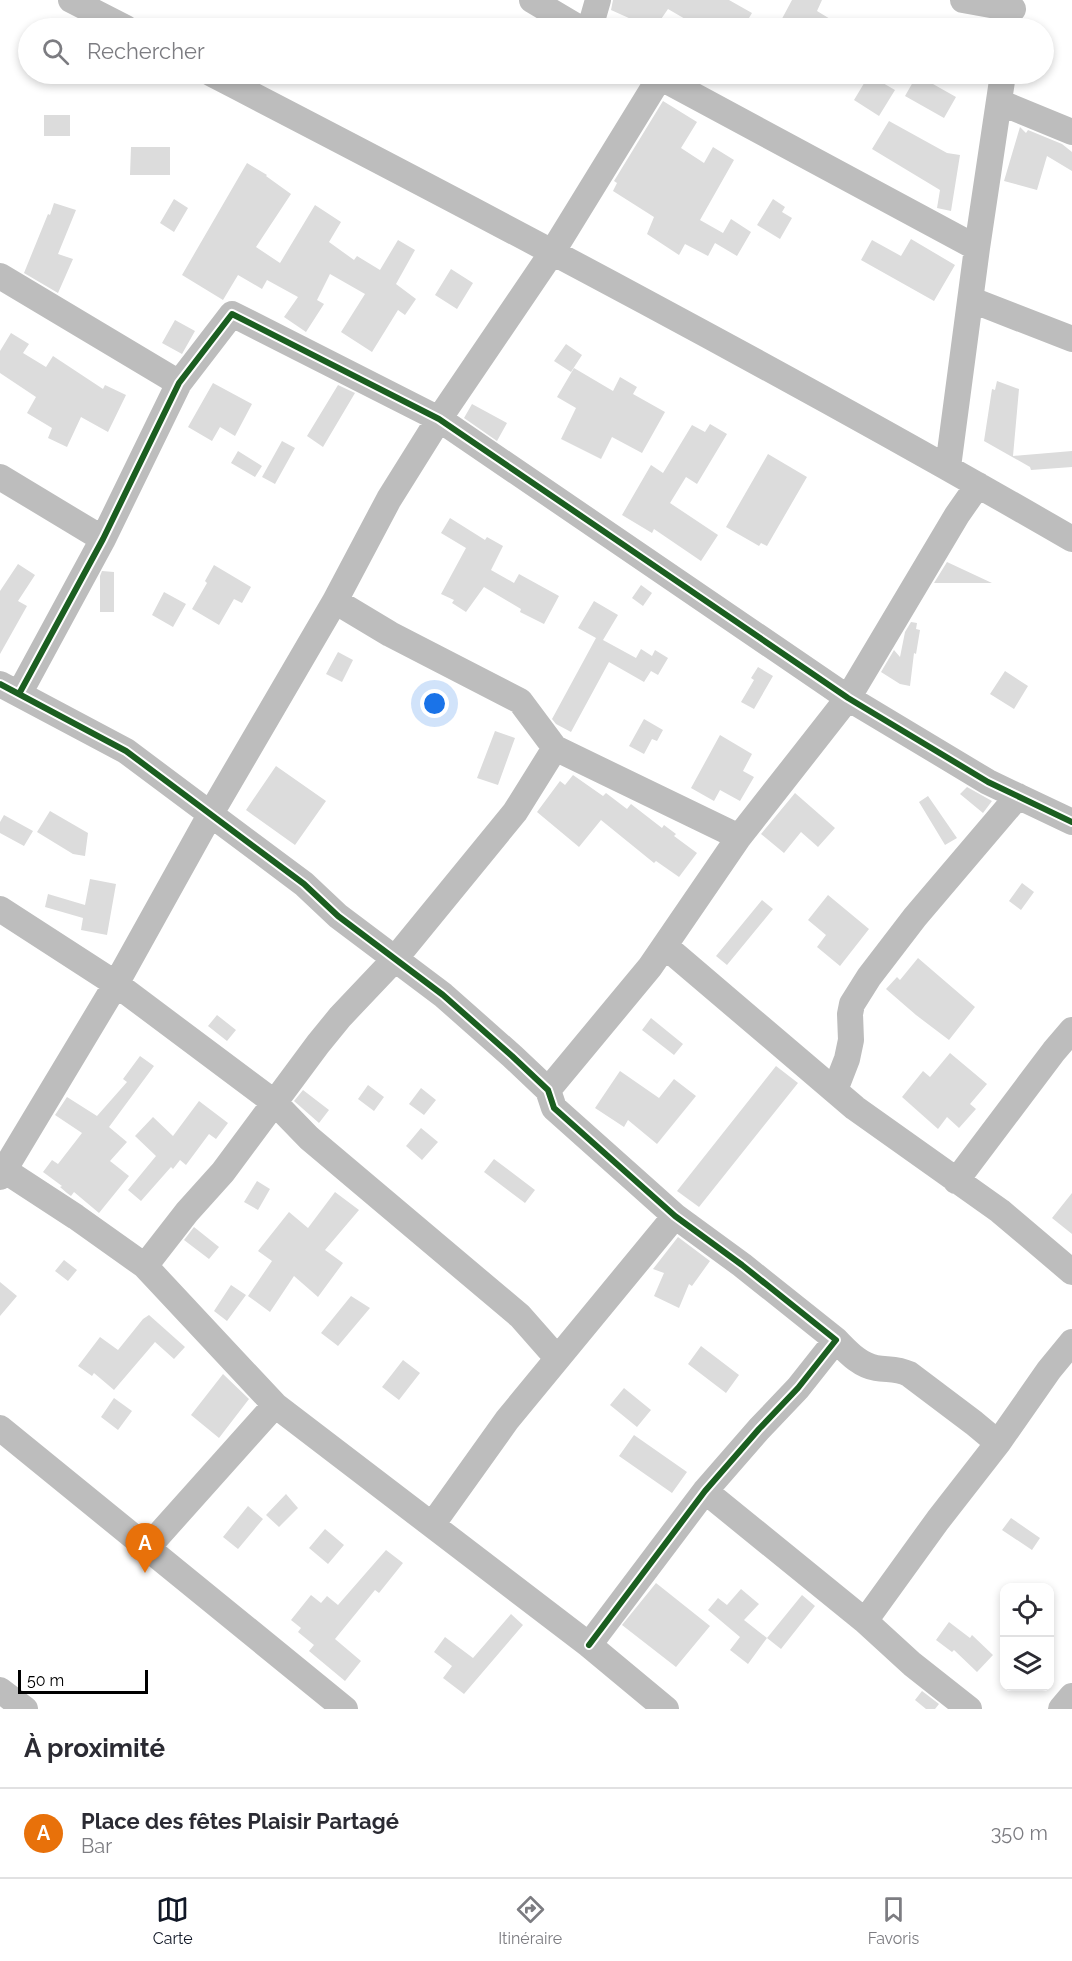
<!DOCTYPE html>
<html lang="fr">
<meta charset="utf-8">
<style>
:root{--surface:#fff;--page:#f7f7f7;--text:#2b2b33;--muted:#7c7c81;--line:#e1e1e2;--accent:#111827}
body{margin:0;font-family:Raleway,sans-serif;background:var(--page);color:var(--text)}
.controls{position:absolute;right:18px;bottom:18px;display:grid;overflow:hidden;border-radius:12px;box-shadow:0 3px 9px #0003}
.controls button{width:54px;height:54px;display:grid;place-items:center;padding:0;border:0;border-bottom:2px solid var(--line);background:var(--surface);color:var(--text);font:30px sans-serif}
.scale{position:absolute;left:18px;bottom:15px;width:130px;box-sizing:border-box;padding-left:6px;border:3px solid #000;border-top:0;font-size:16px;line-height:21px;white-space:nowrap;color:#000;-webkit-text-stroke:4px #fff;paint-order:stroke}
.you{position:absolute;left:435px;top:704px;width:21px;height:21px;margin:-15px;border:4px solid #fff;border-radius:50%;background:#1a73e8;box-shadow:0 0 0 9px #1a73e833}
.badge{display:grid;place-items:center;width:39px;height:39px;border-radius:50%;background:var(--accent);color:#fff;font-size:20px;font-weight:700}
.pin{position:absolute;translate:-50% -50px;filter:drop-shadow(0 2px 3px #0008)}
.pin::after{content:'';position:absolute;top:32px;width:21px;height:18px;background:inherit;clip-path:polygon(0 0,100% 0,50% 100%)}
.list{margin:0;padding:0;list-style:none}
h2{display:flex;justify-content:space-between;align-items:center;height:78px;margin:0;padding:0 24px;font-size:26px}
h2 small{font-size:20px;font-weight:400;color:var(--muted)}
.list li{display:grid;grid-template-columns:39px 1fr auto;gap:18px;align-items:center;box-sizing:border-box;height:90px;padding:0 24px;border-top:2px solid var(--line)}
.list b{display:block;font-size:22px;white-space:nowrap}
.list p{margin:0;font-size:20px;white-space:nowrap;color:var(--muted)}
.list em{font-size:20px;font-style:normal;color:var(--muted)}
.icon{flex:none;width:33px;height:33px;fill:none;stroke:currentColor;stroke-width:2;stroke-linecap:round;stroke-linejoin:round}
.map{position:relative;flex:none;width:1072px;height:1709px;overflow:hidden}
.search{position:absolute;background:var(--surface);box-shadow:0 3px 9px #0003;left:18px;right:18px;top:18px;height:66px;display:flex;align-items:center;gap:15px;box-sizing:border-box;padding:0 21px;border-radius:33px;color:var(--muted);font-size:22px}
.sheet{height:168px;background:var(--surface)}
nav{display:flex;justify-content:space-around;align-items:center;box-sizing:border-box;height:84px;border-top:2px solid var(--line);background:var(--surface);font-size:16px;color:var(--muted)}
nav a{display:grid;justify-items:center;gap:3px}
nav .on{color:var(--accent)}
.map>svg:first-child{display:block}
.building{fill:#dcdcdc}
.lines{fill:none;stroke-linecap:round;stroke-linejoin:round}
.minor{stroke:#bdbdbd;stroke-width:26}
.cycleway-casing{stroke:#fff;stroke-width:10}
.cycleway{stroke:#1b5e20;stroke-width:6}
</style>
<div class="map">
<svg width="1072" height="1709" viewBox="0 0 1072 1709">
<rect width="100%" height="100%" fill="#fff"/>
<path class="building" d="M613,0H729L752,13L743,28H689L692,23L668,9L655,28H651L611,10Z
M792,0H822L817,11L845,28H777Z
M869,75L895,90L879,116L854,100Z
M917,75L956,97L944,118L905,96Z
M663,101L697,122L681,148L704,163L713,147L734,160L700,220L723,233L731,219L751,232L737,256L715,243L708,256L685,244L679,255L647,234L654,217L613,191L617,183L614,181Z
M44,115H70V136H44Z
M889,121L947,153L960,155L951,211L937,208L940,190L872,149Z
M1020,127L1026,133L1028,130L1062,144L1072,152V171L1047,156L1037,190L1004,181Z
M131,147H170V175H130Z
M247,163L267,175L266,176L291,194L256,247L280,263L315,205L341,222L329,242L354,260L357,256L380,270L398,240L415,250L396,284L416,299L405,315L398,310L372,352L341,332L365,294L330,274L317,300L324,304L306,332L284,317L298,297L267,280L262,289L238,275L223,300L182,275Z
M174,199L188,208L174,232L160,223Z
M773,199L785,207L782,212L792,218L780,239L757,225Z
M54,203L76,210L58,254L73,259L58,293L24,273L48,214L50,215Z
M911,239L955,265L934,301L861,260L872,240L901,256Z
M451,269L473,283L457,309L435,295Z
M175,320L195,331L182,354L162,343Z
M11,333L29,344L23,353L46,367L53,356L103,389L105,385L126,395L108,432L81,417L67,447L48,438L52,428L27,413L36,397L0,373V351Z
M566,344L582,355L571,372L554,361Z
M574,368L613,391L620,377L637,387L633,394L665,412L642,453L612,437L601,459L561,439L576,408L557,397Z
M997,381L1019,389L1013,456L1072,451V467L1031,470L1030,467L984,441L992,389L995,390Z
M213,383L252,404L235,436L220,427L212,441L188,427Z
M338,385L355,393L323,447L307,436Z
M472,404L507,423L497,441L464,418Z
M710,424L727,434L697,484L686,477L670,503L718,535L701,561L654,529L652,533L622,515L651,465L663,473L692,425L705,432Z
M282,441L295,448L275,484L262,477Z
M238,451L262,466L255,477L231,463Z
M768,454L807,477L767,546L761,543L759,546L726,527Z
M450,518L485,540L487,537L503,546L491,570L514,583L519,574L559,596L544,624L520,612L521,609L484,587L466,612L452,603L454,600L441,594L466,548L441,533Z
M947,562L992,583H934Z
M18,564L35,575L18,601L27,606L0,654V591Z
M214,565L251,587L242,603L234,599L219,625L192,609L207,583L205,581Z
M102,571L114,572V612H100V576Z
M641,585L652,593L643,606L632,598Z
M164,592L186,604L173,627L152,615Z
M594,601L618,615L603,640L636,658L641,649L652,656L655,650L668,658L658,675L651,671L644,682L609,662L571,732L556,724L552,719L596,638L578,628Z
M911,622L917,623L916,629L920,630L916,654L914,653L910,686L900,684L881,672L894,650L900,657L905,632Z
M338,652L353,660L342,682L326,674Z
M758,667L773,676L754,709L741,702L754,680L751,678Z
M1005,671L1028,686L1014,709L990,694Z
M644,719L663,730L657,741L652,739L644,754L629,746Z
M495,731L515,738L498,785L477,778Z
M720,735L752,754L743,771L754,777L740,801L720,790L714,801L691,788Z
M276,766L326,801L295,845L246,810Z
M573,775L603,796L606,793L627,809L631,804L662,828L664,825L676,834L674,836L697,853L679,877L656,861L654,863L601,820L579,847L537,812L560,781L565,785Z
M967,787L992,801L983,813L960,794Z
M795,793L835,828L818,847L801,832L784,853L761,834Z
M928,796L957,838L945,845L919,802Z
M50,811L88,833L85,856L73,854L37,832Z
M4,815L33,831L24,846L0,833V822Z
M90,879L116,884L107,935L81,930L83,918L45,907L48,894L85,905Z
M1022,883L1034,892L1021,910L1009,901Z
M828,895L869,929L840,966L817,947L826,935L808,920Z
M762,900L773,909L727,965L716,956Z
M918,958L975,1007L949,1040L916,1015L886,989L897,977L900,980Z
M217,1015L236,1030L227,1041L208,1026Z
M651,1018L683,1044L674,1055L642,1030Z
M950,1053L987,1084L970,1104L976,1109L959,1128L947,1117L938,1129L902,1097L923,1071L930,1077Z
M140,1056L154,1066L109,1127L127,1142L110,1161L129,1176L99,1213L74,1192L71,1196L67,1193L60,1187L62,1186L43,1172L52,1160L58,1164L82,1133L55,1115L67,1097L97,1116L127,1082L123,1079Z
M776,1066L798,1083L699,1207L677,1191Z
M620,1071L659,1098L674,1079L696,1096L657,1144L628,1120L624,1127L595,1108Z
M368,1085L384,1097L374,1111L358,1099Z
M421,1088L436,1100L424,1115L409,1104Z
M303,1090L329,1110L319,1123L294,1101Z
M199,1101L228,1123L216,1139L209,1134L186,1165L180,1160L173,1169L171,1167L141,1201L128,1190L156,1156L135,1136L153,1117L173,1136Z
M421,1128L438,1142L422,1160L406,1146Z
M494,1159L535,1190L525,1203L484,1172Z
M257,1181L270,1189L258,1210L244,1202Z
M335,1192L359,1210L325,1250L343,1263L318,1297L294,1276L270,1312L248,1296L272,1261L258,1251L289,1212L308,1228Z
M1072,1193V1234L1052,1218Z
M194,1227L219,1247L209,1259L184,1240Z
M678,1237L710,1261L692,1286L689,1284L679,1308L654,1296L664,1273L653,1269Z
M64,1260L77,1270L68,1281L55,1271Z
M0,1282L17,1296L0,1316Z
M231,1285L246,1295L227,1321L214,1311Z
M351,1296L370,1308L338,1346L321,1333Z
M149,1315L185,1347L174,1359L155,1342L114,1390L94,1373L92,1376L78,1366L100,1337L118,1350L143,1319Z
M701,1346L739,1375L726,1393L688,1364Z
M403,1360L420,1373L399,1400L382,1387Z
M223,1374L249,1399L219,1438L191,1415Z
M624,1388L651,1410L637,1427L610,1405Z
M114,1398L132,1411L118,1430L101,1417Z
M634,1435L687,1472L672,1493L619,1456Z
M286,1494L298,1508L279,1527L266,1515Z
M248,1506L263,1519L238,1549L223,1537Z
M1011,1518L1040,1538L1032,1550L1002,1530Z
M325,1529L344,1545L328,1564L309,1548Z
M386,1550L403,1563L379,1593L375,1590L335,1639L361,1661L345,1681L309,1651L314,1645L298,1632L301,1628L291,1620L311,1595L321,1603L327,1596L338,1605Z
M656,1583L710,1626L676,1667L622,1625Z
M741,1589L759,1604L744,1620L767,1638L748,1664L730,1650L740,1637L708,1610L718,1598L727,1605Z
M802,1595L815,1606L781,1649L767,1638Z
M511,1614L523,1625L464,1694L443,1678L452,1666L434,1652L445,1637L473,1658Z
M949,1622L970,1638L972,1635L993,1655L977,1672L954,1650L952,1652L936,1640Z
M922,1691L939,1704L935,1709H926L915,1700Z"/>
<g class="lines">
<path class="minor" d="M71,0L126,28
M532,0L579,28
M963,0L1013,9
M590,28L598,0
M212,74C502,224 790,376 1072,539
M654,74L977,248
M999,102L1072,132
M0,276L179,383
M972,300L1072,339
M948,467L977,248L1003,74
M0,477L103,539
M335,601L390,634L520,701L555,748L739,837
M0,684L126,751L304,884L338,916L443,995L512,1056L548,1090L554,1108L675,1216L742,1265L836,1340L798,1388L759,1429L705,1491L589,1645
M19,694L103,539L179,383L232,314L439,419L848,698L988,782L1072,822
M0,909L116,984L275,1103L309,1138L520,1316L557,1358
M666,947L855,1108L1000,1211L1072,1272
M548,1090L650,967L739,837L848,698L957,515L978,485
M835,1090L847,1059L851,1040L850,1014L852,1004L869,977L915,917L1018,796
M4,1170L76,1217L145,1266L275,1405L589,1645L666,1709
M0,1177L116,984L210,815L335,601L389,499L439,419L553,251L660,77
M956,1181L1054,1051L1072,1030
M145,1266L187,1212L223,1172L318,1044L340,1017L394,960L515,812L555,748
M836,1340C848,1352 859,1365 876,1368C888,1370 897,1368 909,1374L974,1423L998,1443
M0,1428L345,1709
M705,1491L865,1621
M432,1525L507,1420L675,1216
M148,1547L275,1405
M0,1690L25,1709
M969,1709L912,1664L865,1621L938,1520L998,1443L1049,1370L1072,1342
M1061,1709L1072,1696"/>
<defs>
<path id="cycleway" d="M0,684L126,751L304,884L338,916L443,995L512,1056L548,1090L554,1108L675,1216L742,1265L836,1340L798,1388L759,1429L705,1491L589,1645
M19,694L103,539L179,383L232,314L439,419L848,698L988,782L1072,822"/>
</defs>
<use href="#cycleway" class="cycleway-casing"/>
<use href="#cycleway" class="cycleway"/>
</g>
</svg>
<div class="controls">
<button><svg class="icon" aria-label="locate" viewBox="0 0 24 24"><circle cx="12" cy="12" r="6"/><path d="M12 2v4M12 18v4M2 12h4M18 12h4"/></svg></button>
<button><svg class="icon" aria-label="layers" viewBox="0 0 24 24"><path d="M12 4l9 5-9 5-9-5zM3 14l9 5 9-5"/></svg></button>
</div>
<div class="scale">50 m</div>
<div class="you"></div>
<div class="pin badge" style="left:145px;top:1573px;background:#e8710a">A</div>
<div class="search"><svg class="icon" aria-label="search" viewBox="0 0 24 24"><circle cx="10" cy="10" r="6"/><path d="M15 15l6 6"/></svg>Rechercher</div>
</div>
<section class="sheet">
<h2>À proximité<small></small></h2>
<ul class="list">
<li><span class="badge" style="background:#e8710a">A</span><div><b>Place des fêtes Plaisir Partagé</b><p>Bar</p></div><em>350 m</em></li>
</ul>
</section>
<nav>
<a class="on"><svg class="icon" aria-label="map" viewBox="0 0 24 24"><path d="M3 6l6-2 6 2 6-2v14l-6 2-6-2-6 2zM9 4v14M15 6v14"/></svg>Carte</a>
<a><svg class="icon" aria-label="directions" viewBox="0 0 24 24"><path d="M12 3l9 9-9 9-9-9zM9 14v-3h6M13 9l2 2-2 2"/></svg>Itinéraire</a>
<a><svg class="icon" aria-label="saved" viewBox="0 0 24 24"><path d="M7 4h10v16l-5-4-5 4z"/></svg>Favoris</a>
</nav>
